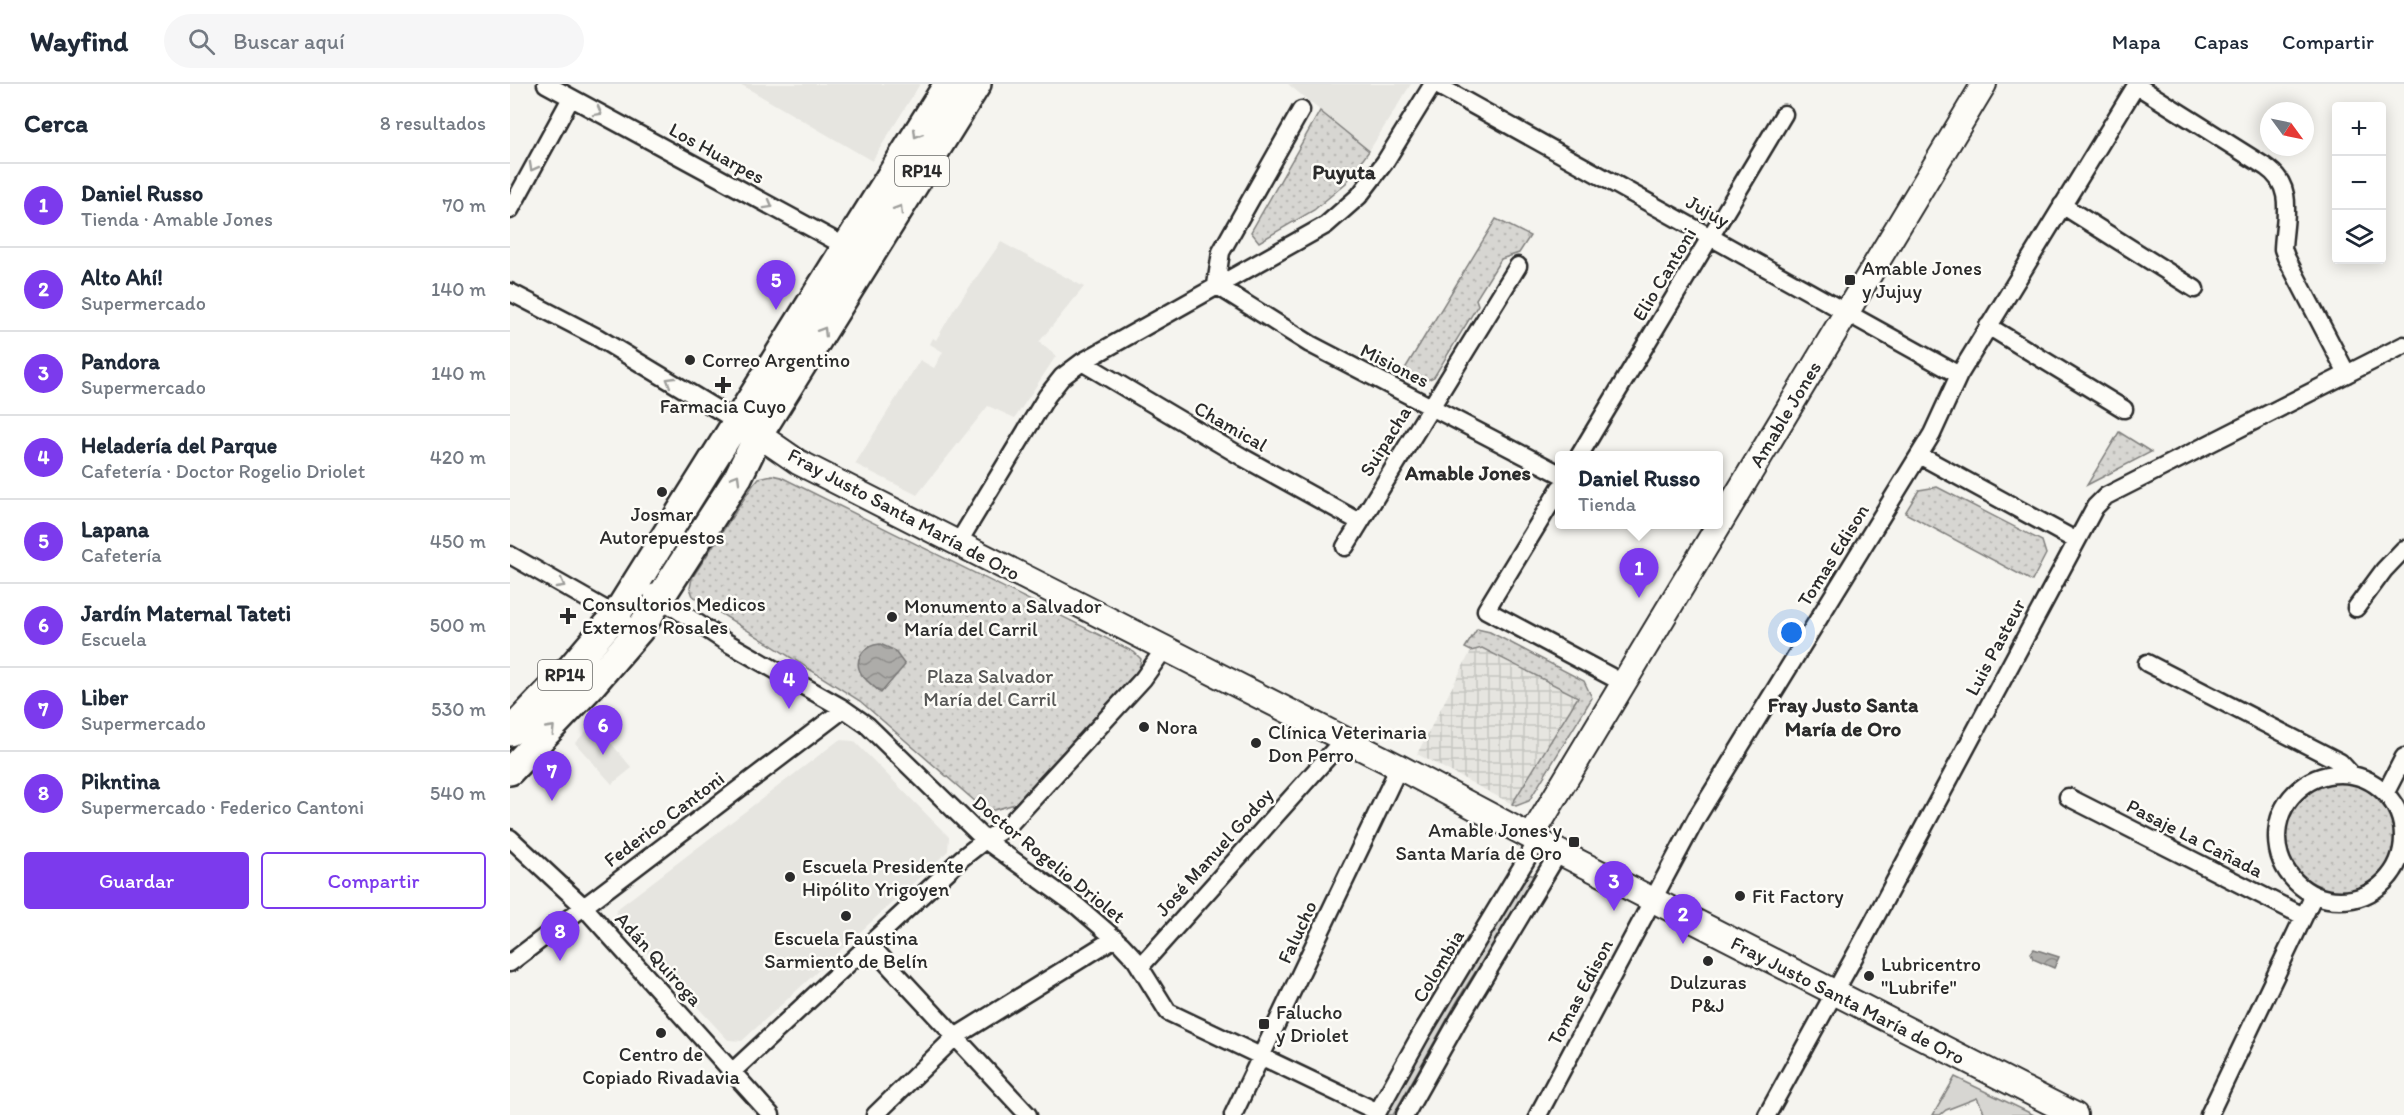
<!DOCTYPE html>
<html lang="es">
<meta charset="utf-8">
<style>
:root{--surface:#fff;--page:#f6f6f7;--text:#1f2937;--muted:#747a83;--line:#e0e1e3;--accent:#7c3aed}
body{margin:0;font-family:Itim,sans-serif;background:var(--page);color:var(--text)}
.controls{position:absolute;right:18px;top:18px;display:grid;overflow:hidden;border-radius:6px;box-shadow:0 3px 15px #0003}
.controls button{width:54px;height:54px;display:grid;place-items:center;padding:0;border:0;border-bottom:2px solid var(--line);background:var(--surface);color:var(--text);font:30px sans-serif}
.compass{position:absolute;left:1750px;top:18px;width:54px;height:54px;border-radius:50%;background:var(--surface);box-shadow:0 3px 15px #0003;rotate:123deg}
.you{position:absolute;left:1282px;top:549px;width:21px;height:21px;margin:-15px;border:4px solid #fff;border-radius:50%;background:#1a73e8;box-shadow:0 0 0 9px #1a73e833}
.badge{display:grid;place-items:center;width:39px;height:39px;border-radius:50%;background:var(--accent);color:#fff;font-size:20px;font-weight:700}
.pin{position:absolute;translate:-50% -50px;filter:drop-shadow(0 2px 3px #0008)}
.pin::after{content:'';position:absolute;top:32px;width:21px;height:18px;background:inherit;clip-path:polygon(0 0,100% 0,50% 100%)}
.popup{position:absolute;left:1045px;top:367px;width:168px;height:78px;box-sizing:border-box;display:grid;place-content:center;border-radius:6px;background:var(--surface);filter:drop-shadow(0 2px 4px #0005);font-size:20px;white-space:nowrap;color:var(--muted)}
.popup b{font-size:22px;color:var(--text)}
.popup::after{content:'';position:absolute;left:50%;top:100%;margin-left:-12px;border:12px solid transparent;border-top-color:var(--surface)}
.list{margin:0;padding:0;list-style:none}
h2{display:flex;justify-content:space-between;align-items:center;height:78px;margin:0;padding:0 24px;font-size:26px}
h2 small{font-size:20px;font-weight:400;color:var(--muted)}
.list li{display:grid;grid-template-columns:39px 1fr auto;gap:18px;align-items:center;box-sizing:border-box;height:84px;padding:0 24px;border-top:2px solid var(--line)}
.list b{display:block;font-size:22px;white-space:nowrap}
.list p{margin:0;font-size:20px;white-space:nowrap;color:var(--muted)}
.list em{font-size:20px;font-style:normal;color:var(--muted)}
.actions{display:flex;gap:12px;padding:18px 24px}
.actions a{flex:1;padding:14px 0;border:2px solid var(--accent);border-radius:6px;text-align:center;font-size:21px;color:var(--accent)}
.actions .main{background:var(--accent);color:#fff}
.icon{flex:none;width:33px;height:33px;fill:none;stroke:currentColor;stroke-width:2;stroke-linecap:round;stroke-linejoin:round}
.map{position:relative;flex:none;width:1894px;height:1031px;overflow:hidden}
header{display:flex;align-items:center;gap:36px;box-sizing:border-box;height:84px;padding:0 30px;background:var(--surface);border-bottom:2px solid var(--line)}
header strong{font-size:28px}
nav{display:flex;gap:33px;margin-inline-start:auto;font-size:21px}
.search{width:420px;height:54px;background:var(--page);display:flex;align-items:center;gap:15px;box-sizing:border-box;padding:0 21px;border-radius:33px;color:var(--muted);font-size:22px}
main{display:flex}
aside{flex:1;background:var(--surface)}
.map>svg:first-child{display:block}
.built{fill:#e6e5e0}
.industrial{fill:url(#industrial-grid)}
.grass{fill:#d7d6d2;stroke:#81807e;stroke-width:1.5}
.park{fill:url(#park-dots);stroke:#81807e;stroke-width:1.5}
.water{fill:url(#water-waves);stroke:#797877;stroke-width:1.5}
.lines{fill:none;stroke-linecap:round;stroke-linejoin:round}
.street-casing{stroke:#2b2b2b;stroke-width:21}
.secondary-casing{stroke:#2b2b2b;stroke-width:28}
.primary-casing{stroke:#2b2b2b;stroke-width:32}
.street{stroke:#fdfcf7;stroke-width:16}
.secondary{stroke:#fdfcf7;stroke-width:24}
.primary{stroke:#fdfcf7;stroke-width:27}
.oneway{stroke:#9e9e9b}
.poi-dot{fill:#2b2b2b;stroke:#fdfcf7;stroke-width:2}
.labels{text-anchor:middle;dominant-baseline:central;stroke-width:5;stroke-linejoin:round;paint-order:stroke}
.shield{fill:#fdfcf7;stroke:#6a6a68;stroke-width:1.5}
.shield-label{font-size:18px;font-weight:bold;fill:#2b2b2b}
.street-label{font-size:20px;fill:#2b2b2b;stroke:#fdfcf7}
.poi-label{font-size:20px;fill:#2b2b2b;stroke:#fdfcf7;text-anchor:start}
.park-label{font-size:20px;fill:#565655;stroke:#fdfcf7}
.neighbourhood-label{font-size:21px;font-weight:bold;fill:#2b2b2b;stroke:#fdfcf7}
</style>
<header>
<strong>Wayfind</strong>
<div class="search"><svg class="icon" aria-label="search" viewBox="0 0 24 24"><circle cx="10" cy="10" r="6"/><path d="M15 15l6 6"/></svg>Buscar aquí</div>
<nav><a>Mapa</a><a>Capas</a><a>Compartir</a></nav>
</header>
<main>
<aside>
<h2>Cerca<small>8 resultados</small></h2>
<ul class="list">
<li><span class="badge">1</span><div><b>Daniel Russo</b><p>Tienda · Amable Jones</p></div><em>70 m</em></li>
<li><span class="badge">2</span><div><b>Alto Ahí!</b><p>Supermercado</p></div><em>140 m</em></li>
<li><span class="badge">3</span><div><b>Pandora</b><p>Supermercado</p></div><em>140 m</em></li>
<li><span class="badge">4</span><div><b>Heladería del Parque</b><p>Cafetería · Doctor Rogelio Driolet</p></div><em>420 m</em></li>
<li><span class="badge">5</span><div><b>Lapana</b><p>Cafetería</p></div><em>450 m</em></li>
<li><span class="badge">6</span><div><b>Jardín Maternal Tateti</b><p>Escuela</p></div><em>500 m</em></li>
<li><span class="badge">7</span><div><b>Liber</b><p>Supermercado</p></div><em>530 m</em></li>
<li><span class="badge">8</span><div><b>Pikntina</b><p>Supermercado · Federico Cantoni</p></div><em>540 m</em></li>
</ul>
<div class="actions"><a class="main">Guardar</a><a>Compartir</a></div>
</aside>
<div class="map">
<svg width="1894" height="1031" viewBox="0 0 1894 1031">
<defs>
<pattern id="industrial-grid" width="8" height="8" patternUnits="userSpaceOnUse" patternTransform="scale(1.5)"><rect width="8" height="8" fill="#e6e5e0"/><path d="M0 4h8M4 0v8" fill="none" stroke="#c5c5c0"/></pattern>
<pattern id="park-dots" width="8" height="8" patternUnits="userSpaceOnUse" patternTransform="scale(1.5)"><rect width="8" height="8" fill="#d7d6d2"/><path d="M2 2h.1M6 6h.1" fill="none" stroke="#b9b8b4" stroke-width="1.8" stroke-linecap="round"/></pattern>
<pattern id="water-waves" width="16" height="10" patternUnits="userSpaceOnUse" patternTransform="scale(1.5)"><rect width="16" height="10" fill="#adaca9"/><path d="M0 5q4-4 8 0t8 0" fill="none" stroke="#8d8c8a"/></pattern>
</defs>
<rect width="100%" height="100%" fill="#f5f4ef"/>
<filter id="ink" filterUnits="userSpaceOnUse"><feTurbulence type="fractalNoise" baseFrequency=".0167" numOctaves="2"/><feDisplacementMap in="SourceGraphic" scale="12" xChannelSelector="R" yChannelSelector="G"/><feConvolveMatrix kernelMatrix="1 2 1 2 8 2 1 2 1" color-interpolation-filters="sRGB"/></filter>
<g filter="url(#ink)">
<path class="built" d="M230,0H410L362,77Z
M778,0H901L859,67Z
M491,158L574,203L529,258L546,272L505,334L478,322L407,411L345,380L410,276L424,284L433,268L420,260L423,254L426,256L443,227Z
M84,639L122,684L102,700L65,659Z
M329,656L344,657L439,753L438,767L232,957L218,956L105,834L107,825Z"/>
<path class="industrial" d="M972,564L1068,613L1002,720L907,670L961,567Z"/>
<path class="grass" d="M1017,790L1022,791L1023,797L952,909L883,1031H873Z
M1445,993L1524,1031H1468L1474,1028L1467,1014L1436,1026L1430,1031H1423Z"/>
<path class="park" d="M810,27L859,67L836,99L804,126L749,158L741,148Z
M986,135L1020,152L1009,169L991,175L966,215L968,221L924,293L913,298L893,288Z
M1609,348L1641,368L1577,401Z
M262,391L271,393L624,568L631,575L629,585L505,720L484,726L474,725L350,617L183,512L180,504L182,494L243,401L249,394Z
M1427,403L1532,457L1536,470L1522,497L1395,429L1409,406Z
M967,545L980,548L1074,597L1082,614L1019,717L1006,722L1002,720L1068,613L972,564L961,567L955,564Z
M1776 753a54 54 0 1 1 108 0a54 54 0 1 1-108 0Z"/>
<path class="water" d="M370,560L384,566L395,581L371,609C365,603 357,598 352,591C342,576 354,561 370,560Z
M1524,865L1549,873L1544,884L1523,875L1521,869Z"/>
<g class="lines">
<defs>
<path id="street" d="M36,0L344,167
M925,0L1449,291
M1626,1L1756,83C1786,103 1774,135 1773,165L1776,173L1837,290
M791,26L711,168L706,201L800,260L1050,390
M1552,121L1685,205
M0,126L61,14
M0,208L87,253L228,338
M1478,242L1614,325
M572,278L734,374L850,438
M1409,371L1565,456
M1069,372L1274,30
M1050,404L976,526L1113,599
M448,459L537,312L552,293L572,278L816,141L849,112L875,78L923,0
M835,463L1008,182
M0,471L114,536
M142,509L216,558L334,625L357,641L475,756L567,822L611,860L625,875L658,928L868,1028
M1846,524L1874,486L1894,465
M1637,579L1830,678L1841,690
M1767 753a63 63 0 1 1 126 0a63 63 0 1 1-126 0Z
M1876,708L1894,673
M1558,713L1793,832
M0,754L74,823L261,1031
M359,860L518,1031
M0,879L334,625
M630,883L834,655
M223,987L452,774L475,756L497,743L633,595L655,564
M365,1031L445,953L605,854
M723,1031L889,683
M866,1031L911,950L1028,756
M895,1031L949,935L1049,768
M1028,1031L1187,733L1422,350L1449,291L1627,0
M1257,1031L1348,866L1585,423L1596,412L1894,261
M1699,1031L1804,811"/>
<path id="secondary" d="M233,340L288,378L889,683L1049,768L1565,1031
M1021,753L1474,0"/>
<path id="primary" d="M0,648L61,584L106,531L438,0
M0,687L80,603L130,545L228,393L249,350L467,0"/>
</defs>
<use href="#street" class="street-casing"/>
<use href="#secondary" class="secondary-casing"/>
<use href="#primary" class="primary-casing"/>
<use href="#street" class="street"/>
<use href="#secondary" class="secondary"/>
<use href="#primary" class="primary"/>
</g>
<defs><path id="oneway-chevron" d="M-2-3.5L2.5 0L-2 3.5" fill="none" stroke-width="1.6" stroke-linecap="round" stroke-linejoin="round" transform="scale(1.5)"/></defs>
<g class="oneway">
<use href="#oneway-chevron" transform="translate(88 28) rotate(29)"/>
<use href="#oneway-chevron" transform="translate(407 50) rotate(122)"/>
<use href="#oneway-chevron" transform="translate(23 83) rotate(119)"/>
<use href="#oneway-chevron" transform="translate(259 121) rotate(29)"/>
<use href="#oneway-chevron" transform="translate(389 125) rotate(-58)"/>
<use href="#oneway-chevron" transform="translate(313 247) rotate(-58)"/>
<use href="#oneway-chevron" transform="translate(160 297) rotate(-149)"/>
<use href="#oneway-chevron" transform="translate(226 394) rotate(-60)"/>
<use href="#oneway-chevron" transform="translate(51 500) rotate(30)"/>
<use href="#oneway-chevron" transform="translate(41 645) rotate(-46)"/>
</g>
</g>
<g class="poi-dot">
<rect x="1334" y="190" width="12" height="12" rx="3"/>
<circle cx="180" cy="276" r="6"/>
<path d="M210 292h6v6h6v6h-6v6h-6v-6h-6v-6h6z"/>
<circle cx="152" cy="408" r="6"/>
<path d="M55 523h6v6h6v6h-6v6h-6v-6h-6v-6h6z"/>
<circle cx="382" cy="533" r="6"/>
<circle cx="634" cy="643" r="6"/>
<circle cx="746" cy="659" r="6"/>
<rect x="1058" y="752" width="12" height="12" rx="3"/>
<circle cx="280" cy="793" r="6"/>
<circle cx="1230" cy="812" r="6"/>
<circle cx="336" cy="832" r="6"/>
<circle cx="1198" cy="877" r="6"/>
<circle cx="1359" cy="892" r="6"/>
<rect x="748" y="934" width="12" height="12" rx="3"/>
<circle cx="151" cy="949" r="6"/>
</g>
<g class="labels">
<g class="shield">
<rect x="385" y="72" width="54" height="30" rx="4.5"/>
<rect x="28" y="576" width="54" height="30" rx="4.5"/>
</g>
<g class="shield-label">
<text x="412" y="87">RP14</text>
<text x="55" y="591">RP14</text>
</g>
<g class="street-label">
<text transform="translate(207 69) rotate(29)">Los Huarpes</text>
<text transform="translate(1198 127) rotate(29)">Jujuy</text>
<text transform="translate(1154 190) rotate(-59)">Elio Cantoni</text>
<text transform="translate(885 281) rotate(27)">Misiones</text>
<text transform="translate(1275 330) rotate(-59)">Amable Jones</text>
<text transform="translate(721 342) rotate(30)">Chamical</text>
<text transform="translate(875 357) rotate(-58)">Suipacha</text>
<text transform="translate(394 430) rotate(28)">Fray Justo Santa María de Oro</text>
<text transform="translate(1323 471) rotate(-58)">Tomas Edison</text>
<text transform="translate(1485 563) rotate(-62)">Luis Pasteur</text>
<text transform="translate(154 735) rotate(-37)">Federico Cantoni</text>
<text transform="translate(1685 754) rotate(27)">Pasaje La Cañada</text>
<text transform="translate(704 768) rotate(-48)">José Manuel Godoy</text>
<text transform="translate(539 775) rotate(39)">Doctor Rogelio Driolet</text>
<text transform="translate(787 848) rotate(-65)">Falucho</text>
<text transform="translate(149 875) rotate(48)">Adán Quiroga</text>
<text transform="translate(928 882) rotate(-59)">Colombia</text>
<text transform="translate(1070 908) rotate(-62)">Tomas Edison</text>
<text transform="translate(1338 916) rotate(27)">Fray Justo Santa María de Oro</text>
</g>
<g class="poi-label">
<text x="1352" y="184">Amable Jones<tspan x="1352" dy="23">y Jujuy</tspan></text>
<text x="192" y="276">Correo Argentino</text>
<text x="213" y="322" text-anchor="middle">Farmacia Cuyo</text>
<text x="152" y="430" text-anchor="middle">Josmar<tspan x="152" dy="23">Autorepuestos</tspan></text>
<text x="72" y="520">Consultorios Medicos<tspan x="72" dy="23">Externos Rosales</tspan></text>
<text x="394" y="522">Monumento a Salvador<tspan x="394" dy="23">María del Carril</tspan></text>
<text x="646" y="643">Nora</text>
<text x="758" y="648">Clínica Veterinaria<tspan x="758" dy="23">Don Perro</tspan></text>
<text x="1052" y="746" text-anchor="end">Amable Jones y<tspan x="1052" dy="23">Santa María de Oro</tspan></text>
<text x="292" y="782">Escuela Presidente<tspan x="292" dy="23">Hipólito Yrigoyen</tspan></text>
<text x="1242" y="812">Fit Factory</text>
<text x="336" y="854" text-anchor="middle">Escuela Faustina<tspan x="336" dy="23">Sarmiento de Belín</tspan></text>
<text x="1371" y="880">Lubricentro<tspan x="1371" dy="23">"Lubrife"</tspan></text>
<text x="1198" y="898" text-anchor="middle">Dulzuras<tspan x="1198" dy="23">P&amp;J</tspan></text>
<text x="766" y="928">Falucho<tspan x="766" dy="23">y Driolet</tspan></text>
<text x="151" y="970" text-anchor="middle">Centro de<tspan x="151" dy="23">Copiado Rivadavia</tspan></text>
</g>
<g class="park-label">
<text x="480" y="592">Plaza Salvador<tspan x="480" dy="23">María del Carril</tspan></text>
</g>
<g class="neighbourhood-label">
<text x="834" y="87">Puyuta</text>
<text x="958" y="388">Amable Jones</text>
<text x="1333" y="620">Fray Justo Santa<tspan x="1333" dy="24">María de Oro</tspan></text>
</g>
</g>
</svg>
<div class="controls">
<button>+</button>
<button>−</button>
<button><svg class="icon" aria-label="layers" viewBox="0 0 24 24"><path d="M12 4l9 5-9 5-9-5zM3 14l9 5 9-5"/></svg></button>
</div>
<svg class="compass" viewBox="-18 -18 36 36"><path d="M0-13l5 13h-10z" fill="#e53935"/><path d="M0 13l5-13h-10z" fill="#747a83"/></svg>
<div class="you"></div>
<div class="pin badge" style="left:1129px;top:514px">1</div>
<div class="popup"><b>Daniel Russo</b>Tienda</div>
<div class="pin badge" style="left:1173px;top:860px">2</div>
<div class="pin badge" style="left:1104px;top:827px">3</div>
<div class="pin badge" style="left:279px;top:625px">4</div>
<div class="pin badge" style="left:266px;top:226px">5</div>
<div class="pin badge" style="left:93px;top:671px">6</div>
<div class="pin badge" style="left:42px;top:717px">7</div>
<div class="pin badge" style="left:50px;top:877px">8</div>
</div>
</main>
